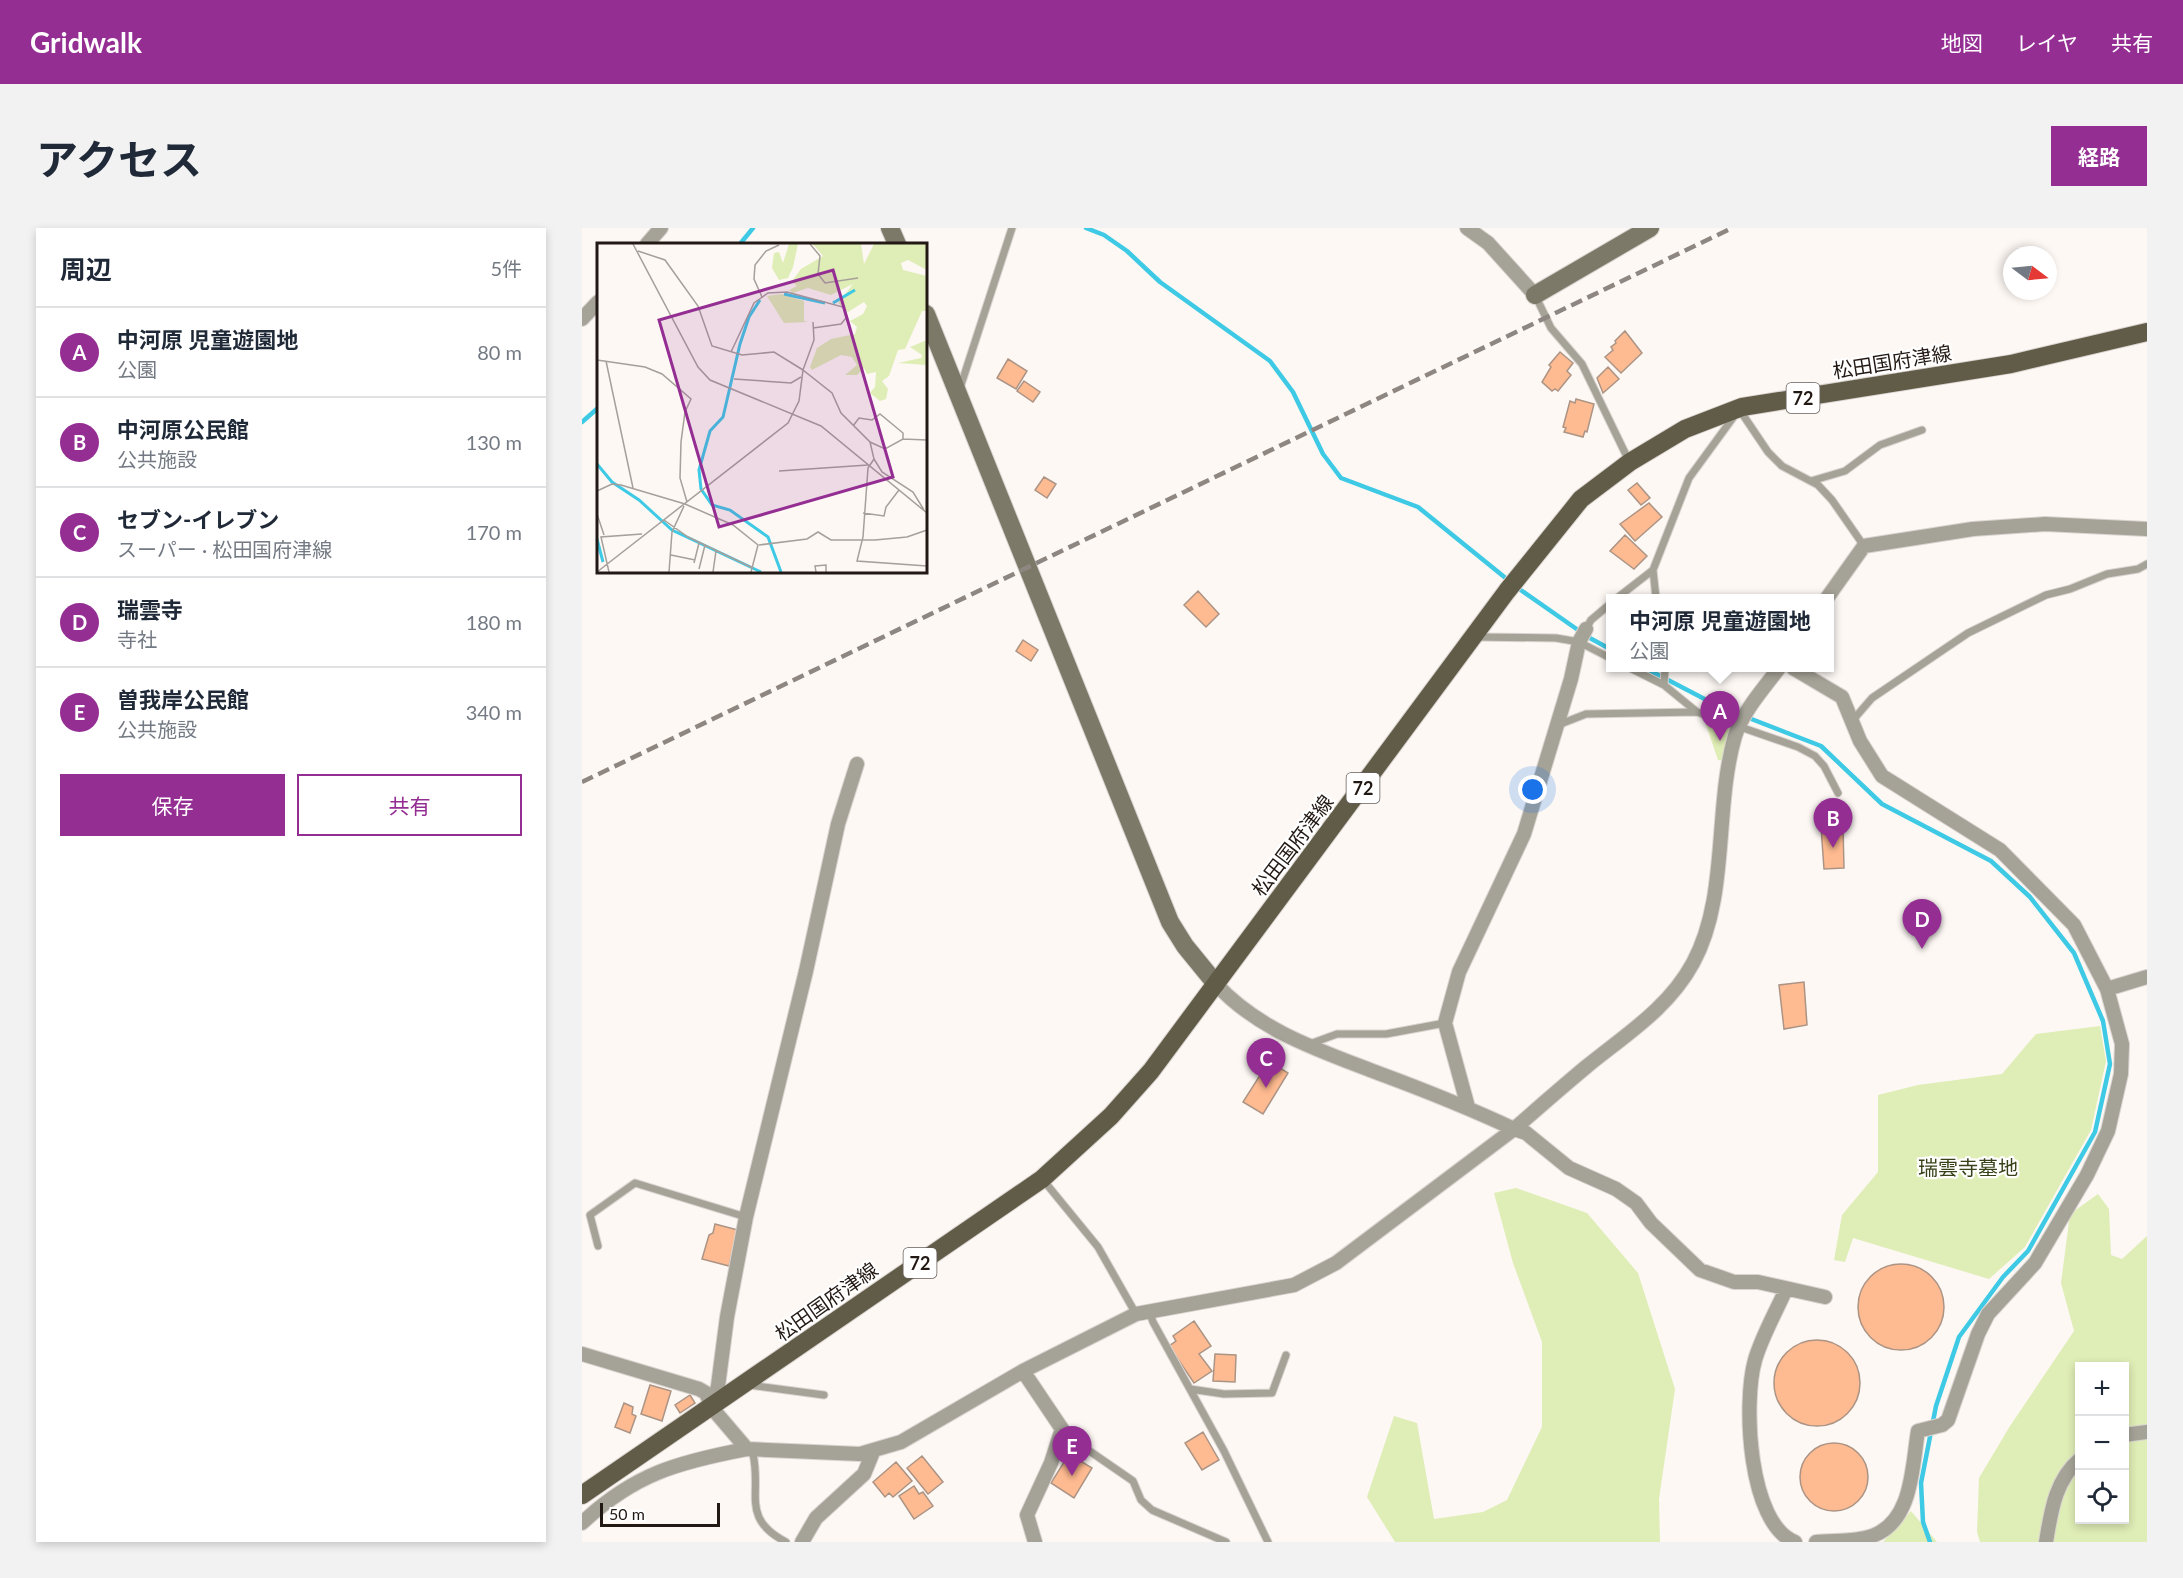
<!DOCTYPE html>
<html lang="ja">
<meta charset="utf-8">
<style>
:root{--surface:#fff;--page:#f2f2f3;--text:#1f2937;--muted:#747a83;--line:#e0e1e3;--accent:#942e93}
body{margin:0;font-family:Lato,"Noto Sans JP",sans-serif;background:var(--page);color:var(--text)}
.controls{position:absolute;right:18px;bottom:18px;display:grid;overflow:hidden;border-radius:0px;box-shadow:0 3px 9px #0003}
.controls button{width:54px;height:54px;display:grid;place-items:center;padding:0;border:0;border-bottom:2px solid var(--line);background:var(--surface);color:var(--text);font:30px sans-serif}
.compass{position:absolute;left:1421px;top:18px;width:54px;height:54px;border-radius:50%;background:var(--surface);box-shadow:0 3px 9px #0003;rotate:106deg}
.scale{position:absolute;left:18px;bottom:15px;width:120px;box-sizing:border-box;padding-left:6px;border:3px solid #231914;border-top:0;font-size:16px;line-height:21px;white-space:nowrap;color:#231914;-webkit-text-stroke:4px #fff;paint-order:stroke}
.you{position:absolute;left:951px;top:562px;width:21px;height:21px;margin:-15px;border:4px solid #fff;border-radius:50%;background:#1a73e8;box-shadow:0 0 0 9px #1a73e833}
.badge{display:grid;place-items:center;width:39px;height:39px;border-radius:50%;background:var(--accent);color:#fff;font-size:20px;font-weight:700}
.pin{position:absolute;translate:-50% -50px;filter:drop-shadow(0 2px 3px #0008)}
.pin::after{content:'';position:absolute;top:32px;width:21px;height:18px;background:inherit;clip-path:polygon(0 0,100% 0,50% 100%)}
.popup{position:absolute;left:1024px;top:366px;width:228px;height:78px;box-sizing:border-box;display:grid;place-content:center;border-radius:0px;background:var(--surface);filter:drop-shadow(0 2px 4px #0005);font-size:20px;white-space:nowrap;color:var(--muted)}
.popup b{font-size:22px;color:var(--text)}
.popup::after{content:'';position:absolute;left:50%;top:100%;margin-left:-12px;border:12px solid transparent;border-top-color:var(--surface)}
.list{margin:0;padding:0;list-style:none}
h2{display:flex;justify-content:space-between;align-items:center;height:78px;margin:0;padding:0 24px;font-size:26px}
h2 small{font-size:20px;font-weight:400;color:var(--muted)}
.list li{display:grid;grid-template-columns:39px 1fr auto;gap:18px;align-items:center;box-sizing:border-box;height:90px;padding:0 24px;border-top:2px solid var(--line)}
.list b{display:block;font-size:22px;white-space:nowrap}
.list p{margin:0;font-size:20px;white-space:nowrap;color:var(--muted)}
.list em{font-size:20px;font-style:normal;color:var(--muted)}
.actions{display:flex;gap:12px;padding:18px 24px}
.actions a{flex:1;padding:14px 0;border:2px solid var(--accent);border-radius:0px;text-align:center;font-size:21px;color:var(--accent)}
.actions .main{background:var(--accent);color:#fff}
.icon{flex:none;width:33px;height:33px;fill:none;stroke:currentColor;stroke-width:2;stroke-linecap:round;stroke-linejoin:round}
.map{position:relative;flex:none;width:1565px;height:1314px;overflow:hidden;border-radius:0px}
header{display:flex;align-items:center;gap:36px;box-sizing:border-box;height:84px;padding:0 30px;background:var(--accent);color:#fff}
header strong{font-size:28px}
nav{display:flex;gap:33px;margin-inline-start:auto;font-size:21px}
.intro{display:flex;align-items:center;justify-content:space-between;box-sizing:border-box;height:144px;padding:0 36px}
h1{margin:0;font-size:42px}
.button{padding:15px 27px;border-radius:0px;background:var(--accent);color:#fff;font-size:21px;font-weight:700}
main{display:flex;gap:36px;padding:0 36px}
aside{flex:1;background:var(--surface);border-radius:0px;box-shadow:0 3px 9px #0003}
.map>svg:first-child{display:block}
.green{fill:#dfedb6;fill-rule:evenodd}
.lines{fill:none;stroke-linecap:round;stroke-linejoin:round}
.stream{stroke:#3ec9e5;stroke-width:4.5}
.building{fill:#feba90;stroke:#ac9485;stroke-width:1.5}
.lane-casing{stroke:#dad4d0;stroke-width:9}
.street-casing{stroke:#dad4d0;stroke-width:16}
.secondary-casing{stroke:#dad4d0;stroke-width:20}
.primary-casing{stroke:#dad4d0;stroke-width:20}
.lane{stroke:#a5a297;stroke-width:7}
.street{stroke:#a5a297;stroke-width:14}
.secondary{stroke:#7d7968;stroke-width:18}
.primary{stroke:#615c48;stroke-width:18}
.rail{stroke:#8e8681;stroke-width:4.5;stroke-dasharray:12 6;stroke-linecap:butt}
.labels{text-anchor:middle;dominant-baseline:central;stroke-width:4.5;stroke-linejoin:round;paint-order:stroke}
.shield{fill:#fff;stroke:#655e5a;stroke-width:1.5}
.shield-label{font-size:18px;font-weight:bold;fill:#231914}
.street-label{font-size:20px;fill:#231914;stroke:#fff}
.park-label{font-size:20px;fill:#39411a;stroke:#fff}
.inset-river{fill:none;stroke:#3ec9e5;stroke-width:3}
.inset-road{fill:none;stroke:#a69f9a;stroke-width:1.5}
.view{fill:#942e93;fill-opacity:0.15;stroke:#942e93;stroke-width:3}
.inset-edge{fill:none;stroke:#231914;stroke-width:3}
</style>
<header>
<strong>Gridwalk</strong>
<nav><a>地図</a><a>レイヤ</a><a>共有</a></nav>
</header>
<div class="intro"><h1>アクセス</h1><a class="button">経路</a></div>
<main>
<aside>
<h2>周辺<small>5件</small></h2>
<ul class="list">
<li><span class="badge">A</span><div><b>中河原 児童遊園地</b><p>公園</p></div><em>80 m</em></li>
<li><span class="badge">B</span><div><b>中河原公民館</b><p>公共施設</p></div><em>130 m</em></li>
<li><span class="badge">C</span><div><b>セブン-イレブン</b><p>スーパー · 松田国府津線</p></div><em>170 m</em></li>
<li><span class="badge">D</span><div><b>瑞雲寺</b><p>寺社</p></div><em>180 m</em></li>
<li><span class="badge">E</span><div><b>曽我岸公民館</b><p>公共施設</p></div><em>340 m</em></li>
</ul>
<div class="actions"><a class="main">保存</a><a>共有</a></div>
</aside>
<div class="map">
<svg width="1565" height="1314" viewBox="0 0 1565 1314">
<rect width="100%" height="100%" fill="#fdf8f4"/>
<path class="green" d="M1121,488L1150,495L1143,533L1136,532Z
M1518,798L1524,833L1509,902L1443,1019L1407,1051L1271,1010L1263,1034L1252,1032L1260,987L1296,944V867L1336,857L1420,846L1454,806Z
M934,960L1005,985L1056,1045L1093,1161L1077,1271L1078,1314H813L785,1269L812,1188L835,1195L852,1291L901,1284L925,1272L960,1199V1114L931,1035L912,965Z
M1516,966L1527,981L1529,1027L1540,1031L1565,1008V1314H1398L1395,1304L1397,1250L1428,1198L1492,1103L1479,1055L1488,986ZM1498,1138H1542V1292H1498Z
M1329,1283L1355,1314H1301Z"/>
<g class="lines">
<path class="stream" d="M504,0L522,7L545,23L578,54L688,133L711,164L741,226L759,250L836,279L926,352
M158,16L171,0
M0,194L16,180
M933,358L1006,409L1028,421
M1063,440L1136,478L1239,518L1300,576L1409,633L1448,669L1492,725L1521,793L1528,836L1513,904L1446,1023L1421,1049L1377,1109L1354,1178L1339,1255L1341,1294L1348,1314"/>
</g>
<path class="building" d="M1043,103L1060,125L1039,145L1023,129L1031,122L1029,119L1034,115L1033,113Z
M978,124L991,135L985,143L989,147L976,163L973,161L970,163L960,154L969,139L967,137Z
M426,131L445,143L434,161L415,150Z
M1026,139L1037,151L1021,165L1015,150Z
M442,153L458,164L451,174L435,163Z
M994,171L1012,176L1005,204L1003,203L1001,209L982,204L984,200L981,199L988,173L993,175Z
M462,249L474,256L465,270L453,262Z
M1055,255L1068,270L1059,277L1046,262Z
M1067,275L1080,289L1053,313L1038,296Z
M1043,307L1065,328L1052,341L1028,323Z
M616,363L637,386L624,399L602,377Z
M441,412L456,422L449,433L434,423Z
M1239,599H1261L1262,640L1242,641Z
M1222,754L1225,797L1202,801L1197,757Z
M687,833L706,845L681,886L661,874Z
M133,996L156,1002L147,1038L120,1031L127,1007L131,1005Z
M1276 1079a43 43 0 1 1 86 0a43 43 0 1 1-86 0Z
M612,1093L629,1118L617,1126L630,1143L612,1155L587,1118L594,1113L591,1108Z
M1192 1155a43 43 0 1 1 86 0a43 43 0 1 1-86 0Z
M633,1126L654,1127L653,1154L631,1153Z
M68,1157L89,1163L80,1193L59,1186Z
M108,1167L113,1175L98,1185L93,1177Z
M42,1175L51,1179L50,1186L54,1188L48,1205L33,1199Z
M621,1204L637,1232L620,1242L603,1215Z
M1218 1249a34 34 0 1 1 68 0a34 34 0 1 1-68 0Z
M487,1226L510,1240L492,1270L469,1255Z
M340,1228L361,1254L346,1266L325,1240Z
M314,1234L330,1253L311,1269L307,1265L303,1269L291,1254Z
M332,1258L337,1266L341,1264L351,1278L332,1291L317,1268Z"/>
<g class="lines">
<defs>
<path id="lane" d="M953,67L969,100L1000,136L1047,233
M378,160L430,0
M1157,181L1186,224L1200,238L1236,257L1250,272L1282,318
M1229,253L1263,243L1298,217L1340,202
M1071,342L1074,370
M1035,370L1071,342L1107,250L1153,187
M1004,401L1009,392L1028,376
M894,409L974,410L997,414L1028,430
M1048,440L1082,457L1115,484L1216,519L1233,528L1242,538L1256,565
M1082,457L1083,440
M1271,492L1290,470L1386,405L1464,367L1488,361L1525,346L1556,341L1565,336
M976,497L1004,486L1115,484
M725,817L755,806H804L863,795
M462,953L516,1019L554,1086
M16,1018L8,987L53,955L164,989
M567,1083L571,1094L642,1223L686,1314
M167,1157L242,1167
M608,1161L642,1166L690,1165L704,1127
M480,1201L493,1213L551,1253L559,1272L570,1282L644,1314
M167,1222L171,1226C180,1266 158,1290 204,1314"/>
<path id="street" d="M885,0L906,15L953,67
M65,16L79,0
M0,91L16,74
M1245,370L1282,318L1391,301L1463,296L1565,301
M1211,440L1260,469L1278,513L1300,548L1418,622L1492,697L1525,761L1540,816L1539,846L1526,903L1505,947L1453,1035L1406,1086L1396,1106L1366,1192L1360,1197L1336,1203C1330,1238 1331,1294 1290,1308C1273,1314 1251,1312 1234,1314
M634,756C677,803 739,823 796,845C842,862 887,880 932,901C956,880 980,859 1004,839C1043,807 1086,781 1111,735C1147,669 1132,580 1153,508C1161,483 1182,460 1197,440
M1525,761L1565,749
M886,879L863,795L877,744L942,606L989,451L997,414L1004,401
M1204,1061C1194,1084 1180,1108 1173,1132C1161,1174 1166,1296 1213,1314
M0,1126L117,1161L124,1165L130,1180L165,1221L278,1226L319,1214L441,1143L554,1086L712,1057L754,1035L932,901L944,905L987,940L1034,961L1054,975L1069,995L1118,1042L1152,1054H1176L1243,1069
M441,1143L480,1201L469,1235L445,1287L453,1314
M130,1180L136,1158L145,1089L164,989L224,743L256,596L275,536
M1542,1207L1565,1204
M0,1295C52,1246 96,1234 165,1221
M220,1314L234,1290L282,1246L291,1224
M1464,1314C1469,1284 1473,1252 1498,1231"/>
<path id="secondary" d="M308,0L315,16
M953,67L1068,0
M344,86L588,694L603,718L634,756"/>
<path id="primary" d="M0,1267L460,951L529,888L569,843L925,363L999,271L1048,234L1103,201L1160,179L1429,136L1565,104"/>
</defs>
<use href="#lane" class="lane-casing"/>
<use href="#street" class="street-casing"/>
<use href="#secondary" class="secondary-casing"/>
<use href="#primary" class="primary-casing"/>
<use href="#lane" class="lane"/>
<use href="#street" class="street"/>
<use href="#secondary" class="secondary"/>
<use href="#primary" class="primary"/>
<path class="rail" d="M0,554L1150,0"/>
</g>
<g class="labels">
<g class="shield">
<rect x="1204.5" y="155" width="33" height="30" rx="4.5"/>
<rect x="764.5" y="545" width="33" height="30" rx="4.5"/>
<rect x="321.5" y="1020" width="33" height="30" rx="4.5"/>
</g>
<g class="shield-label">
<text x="1221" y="170">72</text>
<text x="781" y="560">72</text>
<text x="338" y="1035">72</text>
</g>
<g class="street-label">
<text transform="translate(1310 133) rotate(-9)">松田国府津線</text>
<text transform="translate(710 617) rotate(-53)">松田国府津線</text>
<text transform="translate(244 1073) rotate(-35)">松田国府津線</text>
</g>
<g class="park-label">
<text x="1386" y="939">瑞雲寺墓地</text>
</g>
</g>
<g transform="translate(15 15)">
<rect width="330" height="330" fill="#fdf8f4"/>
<path d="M192,1H201L196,24L191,35L182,37L175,25L177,10L182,9L186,20ZM216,1H264L267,21L277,1H330V27L311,17L304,20L306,27L330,33V68H325L308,106L301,107L292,133L285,138L291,146L289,156L283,158L273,150L278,144L279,129L270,131L267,125L260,132H248L260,122L255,114L244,112L215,127L213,124L220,105L234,96L258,91L260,84L253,78L266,71L270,63L267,59L251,69L241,60L256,41L234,52L211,45L196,50L192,47L200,43L195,38L204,26L226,13ZM184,51L207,58V78L211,79L187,80L170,53ZM330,97L329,122L301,120L324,115L325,112L313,104Z" fill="#dfedb6"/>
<path class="inset-river" d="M187,51L228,60M163,57L152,74L143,101L126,174L113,188L102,227L104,246L115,262L133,267L171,294L184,329M236,60L258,47M0,221L15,239L42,257L75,287L164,329M0,296L6,319"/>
<path class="inset-road" d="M36,1L101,124L113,137L224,183L330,270M213,1L223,13L221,31L228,40L261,35M165,54L157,36L158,22L169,8L182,2M216,79L217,97L206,127L235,150L244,170L273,199L277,216L271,225L266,294L260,318L330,323M134,109L157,60L171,50L190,49L246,64L249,75L244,81L216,85M0,117L48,124L65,131L94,156L88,169L84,199L83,235L90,259M9,118L36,245M137,136L194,140L204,134M256,183L262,175L275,177L283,171L306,190V196M273,199L288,206L306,196L330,197M277,216L285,229L316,249L327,267M182,228L271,222M0,248L15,241L24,242L88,261L136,282L161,302L154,329M266,270L287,273L289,264L302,247M0,271L7,292M67,277L91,294L156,325M162,302L210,296L221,289L234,297H278L310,294L330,287M74,312L98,317M97,320L102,300M102,326L108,302M0,329L191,180L202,158L206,127L177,109L145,112L115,103L101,63L68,17L41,8M12,329L4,294L45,291M72,329L75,289L87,263M116,329L119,308M219,329L218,323L229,322V329"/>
<path class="view" d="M236,27L296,234L122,284L62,77Z"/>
<rect width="330" height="330" class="inset-edge"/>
</g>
</svg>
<div class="controls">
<button>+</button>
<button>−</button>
<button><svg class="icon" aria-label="locate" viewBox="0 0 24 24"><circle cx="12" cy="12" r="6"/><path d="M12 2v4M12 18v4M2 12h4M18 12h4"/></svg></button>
</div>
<svg class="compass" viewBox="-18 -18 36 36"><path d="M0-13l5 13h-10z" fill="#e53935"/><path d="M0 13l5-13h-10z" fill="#747a83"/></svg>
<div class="scale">50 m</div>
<div class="you"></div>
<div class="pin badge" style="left:1138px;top:513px">A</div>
<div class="popup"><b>中河原 児童遊園地</b>公園</div>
<div class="pin badge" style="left:1251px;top:620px">B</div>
<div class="pin badge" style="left:684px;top:860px">C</div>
<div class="pin badge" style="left:1340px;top:721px">D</div>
<div class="pin badge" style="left:490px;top:1248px">E</div>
</div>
</main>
